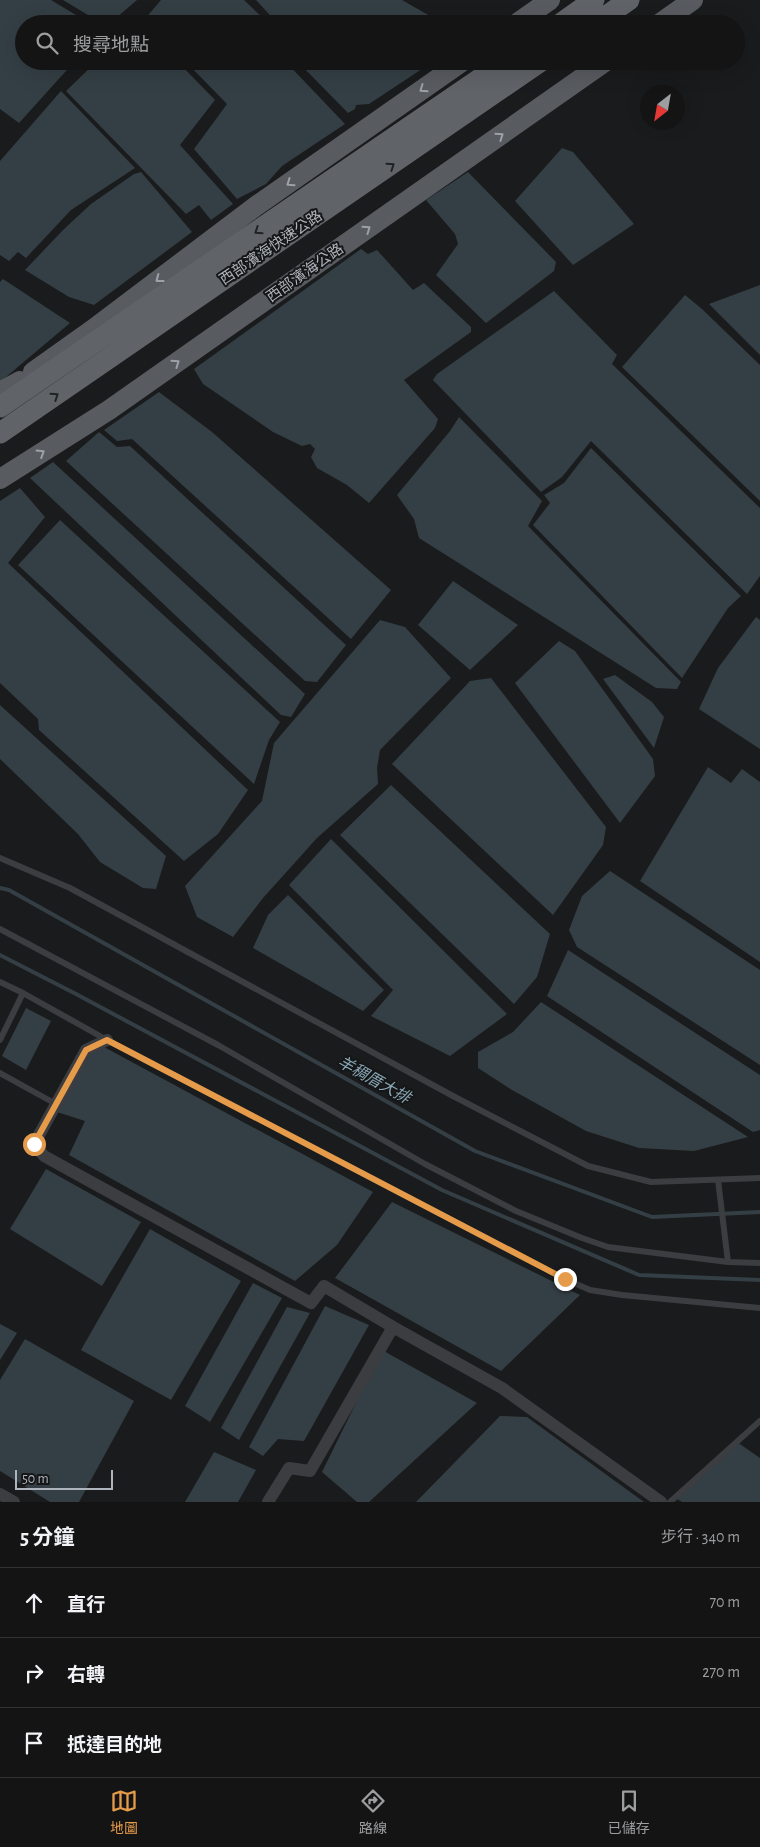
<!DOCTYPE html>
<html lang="zh-TW">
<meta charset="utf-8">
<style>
:root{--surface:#141415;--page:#1d1d1e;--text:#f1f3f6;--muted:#9d9ea0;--line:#333334;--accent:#e59b49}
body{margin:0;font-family:"Alegreya Sans","Noto Sans TC",sans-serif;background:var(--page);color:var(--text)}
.compass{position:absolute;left:640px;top:85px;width:45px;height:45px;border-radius:50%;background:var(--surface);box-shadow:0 5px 20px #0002;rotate:211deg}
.scale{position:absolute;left:15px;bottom:12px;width:98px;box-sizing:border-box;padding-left:5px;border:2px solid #aeb4bb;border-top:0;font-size:14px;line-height:18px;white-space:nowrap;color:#aeb4bb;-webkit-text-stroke:4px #151617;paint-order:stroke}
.stop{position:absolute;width:15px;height:15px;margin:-11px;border:4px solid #e59b49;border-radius:50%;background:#fff}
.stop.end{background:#e59b49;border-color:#fff;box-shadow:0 1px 5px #0008}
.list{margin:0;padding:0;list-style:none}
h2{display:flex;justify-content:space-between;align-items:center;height:65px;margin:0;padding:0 20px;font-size:21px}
h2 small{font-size:16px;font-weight:400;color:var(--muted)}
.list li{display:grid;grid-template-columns:32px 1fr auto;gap:15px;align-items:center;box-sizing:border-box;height:70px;padding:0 20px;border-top:1px solid var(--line)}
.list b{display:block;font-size:19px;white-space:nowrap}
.list em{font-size:16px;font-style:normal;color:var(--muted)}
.icon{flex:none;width:28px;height:28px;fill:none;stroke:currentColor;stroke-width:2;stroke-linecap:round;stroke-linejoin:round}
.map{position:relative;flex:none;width:760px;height:1502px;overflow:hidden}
.search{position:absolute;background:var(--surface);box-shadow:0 5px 20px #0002;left:15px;right:15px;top:15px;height:55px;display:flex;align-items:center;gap:12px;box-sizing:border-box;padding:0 18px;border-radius:28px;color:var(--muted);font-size:19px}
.sheet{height:275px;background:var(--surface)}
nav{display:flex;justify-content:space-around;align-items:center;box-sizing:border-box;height:70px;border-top:1px solid var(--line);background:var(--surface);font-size:14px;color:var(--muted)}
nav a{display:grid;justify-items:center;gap:2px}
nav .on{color:var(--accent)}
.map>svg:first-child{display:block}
.water{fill:#343f45}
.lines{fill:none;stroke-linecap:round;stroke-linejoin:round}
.stream{stroke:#343f45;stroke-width:4}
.service{stroke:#3c3d41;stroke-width:6}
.minor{stroke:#3c3d41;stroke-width:12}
.primary{stroke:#585b60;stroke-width:20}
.trunk{stroke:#606469;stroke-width:21}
.oneway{stroke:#9da2a9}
.oneway2{stroke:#202223}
.route{stroke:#e59b49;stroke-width:6}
.labels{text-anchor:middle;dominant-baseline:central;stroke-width:4;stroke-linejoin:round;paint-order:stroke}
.street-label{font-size:15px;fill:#aeb4bb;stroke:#151617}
.water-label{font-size:16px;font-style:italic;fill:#88a5b3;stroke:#151617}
</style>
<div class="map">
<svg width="760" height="1502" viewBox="0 0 760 1502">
<rect width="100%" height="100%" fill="#1a1b1c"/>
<path class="water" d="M0,0H51L91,24H24V61H75L19,123L0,109Z
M63,0H137L109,24H103Z
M161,0H244L269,24H148L144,20Z
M256,0H402L444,24H278Z
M97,61H177L215,100L180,145L233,204L211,220L199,205L186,214L66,91Z
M185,61H285L345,124L282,166L266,184L237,199L194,149L227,104Z
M297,61H434L369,104L356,105L355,109L348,113Z
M61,91L135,168L71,210L26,258L18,252L9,261L0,255V161Z
M562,148L573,152L634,224L573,265L515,201Z
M141,172L192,232L94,305L69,297L25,270L63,230L91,204L134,174Z
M468,172L556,262L554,271L486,323L436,275L458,244L455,234L426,200Z
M361,249L368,254L377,250L413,290L424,283L471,327V332L404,380L438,419L435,428L369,503L347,485L317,468L311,457L315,449L310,444L302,446L273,432L203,384L194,369Z
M3,279L70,323L0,382V282Z
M760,285V355L709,304Z
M554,291L617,355L612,364L760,508V576L747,594L591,441L562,477L541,492L433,380L437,374Z
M685,295L702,309L760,365V501L622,367Z
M159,392L212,432L391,590L351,639L132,439L117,441L104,430Z
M459,417L542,501L528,526L681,682L677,689L656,688L419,538L414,519L397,495L450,431Z
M99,432L117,447L130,446L346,645L317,682L305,681L66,461Z
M591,448L741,596L728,608L682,678L533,525L550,503L544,495L564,483Z
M53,462L305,694L291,717L281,715L30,478Z
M20,488L45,517L8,563L248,790L218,834L184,861L39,730L38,719L0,683V501Z
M60,520L280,722L269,740L254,784L18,565Z
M453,581L518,625L470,670L418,625Z
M756,617L760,620V749L699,709L718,668Z
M380,620L405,627L451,678L380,750L377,768L378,784L317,838L263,898L233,937L197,917L185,886L262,801L274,743Z
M559,641L575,651L653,759L655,776L620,823L515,683Z
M615,675L652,702L664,717L654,748L603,679Z
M491,678L606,827L603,845L553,915L392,764L470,681Z
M0,705L166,856L156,889L143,888L100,862L78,834L0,759Z
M708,767L731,783L742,769L760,782V962L640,881Z
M391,785L550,934L537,977L514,1004L340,835Z
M331,839L507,1014L450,1056L371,1016L393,990L289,885Z
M610,871L760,970V1065L577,947L569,930L582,896Z
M288,895L384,990L363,1011L253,948L268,915Z
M568,950L760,1075V1130L753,1132L547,996Z
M541,1002L748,1137L694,1151L639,1148L586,1131L512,1090L478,1068V1052L513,1032Z
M26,1008L51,1021L26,1070L2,1056Z
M104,1047L373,1192L337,1245L295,1281L69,1155L85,1121L57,1112L88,1053Z
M46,1169L141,1222L102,1286L10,1229Z
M392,1202L580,1295L501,1371L335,1278Z
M150,1229L241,1281L171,1400L81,1350Z
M253,1283L282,1298L210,1422L185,1406Z
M325,1306L369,1325L304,1441L278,1439L263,1456L249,1447Z
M287,1307L310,1313L239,1440L221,1428Z
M0,1324L17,1333L0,1360Z
M25,1339L134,1401L79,1502H50L0,1471V1380Z
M382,1350L477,1403L369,1502H357L322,1472Z
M500,1416L527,1417L644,1502H416Z
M737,1442L760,1458V1502H682L677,1499Z
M214,1452L256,1470L238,1502H185Z"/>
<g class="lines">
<path class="stream" d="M0,888L9,890L475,1151L652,1217L760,1212
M0,955L76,994L442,1190L639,1275L760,1280"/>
<path class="service" d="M0,858L70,888L453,1096L588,1166L651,1182L760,1178
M0,929L218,1045L425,1164L516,1211L582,1238L608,1247L728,1262L760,1263
M0,982L23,993L107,1040L565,1279L590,1290L622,1295L760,1308
M0,1040L23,993
M0,1073L56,1104
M718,1180L728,1262
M670,1502L760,1421"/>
<path class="minor" d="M107,1040L86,1050L34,1144L44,1156L311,1303L324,1286L393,1327L502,1388L661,1502
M0,1494L14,1502
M268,1502L289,1468L310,1471L393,1327"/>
<path class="primary" d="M516,24L550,0
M659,24L693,0
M33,372L92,330L256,206L463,61
M0,392L20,381
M0,479L109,410L606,61"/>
<path class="trunk" d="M560,24L594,0
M595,24L629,0
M0,407L506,61
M0,433L541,61"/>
</g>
<defs><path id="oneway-chevron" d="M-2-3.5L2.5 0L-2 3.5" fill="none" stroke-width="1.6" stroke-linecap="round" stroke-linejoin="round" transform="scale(1.25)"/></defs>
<g class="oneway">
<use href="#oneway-chevron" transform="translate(423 89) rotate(145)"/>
<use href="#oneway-chevron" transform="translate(500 136) rotate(-35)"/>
<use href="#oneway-chevron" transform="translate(290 183) rotate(145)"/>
<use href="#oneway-chevron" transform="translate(367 229) rotate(-35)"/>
<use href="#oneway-chevron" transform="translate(159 279) rotate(143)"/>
<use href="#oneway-chevron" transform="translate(176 363) rotate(-35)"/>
<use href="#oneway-chevron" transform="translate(41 453) rotate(-32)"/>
</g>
<g class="oneway2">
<use href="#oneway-chevron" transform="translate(391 166) rotate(-34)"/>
<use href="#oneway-chevron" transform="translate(258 231) rotate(146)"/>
<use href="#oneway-chevron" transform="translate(55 396) rotate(-34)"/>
</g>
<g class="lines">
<path class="route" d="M34,1144L86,1050L107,1040L565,1279"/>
</g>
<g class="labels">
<g class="street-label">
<text transform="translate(271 248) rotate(-34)">西部濱海快速公路</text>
<text transform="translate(305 273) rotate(-35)">西部濱海公路</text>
</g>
<g class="water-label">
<text transform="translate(374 1080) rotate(29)">羊稠厝大排</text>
</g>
</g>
</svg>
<svg class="compass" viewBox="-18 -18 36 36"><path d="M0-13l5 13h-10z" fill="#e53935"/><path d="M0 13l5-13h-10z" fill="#9d9ea0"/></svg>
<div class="scale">50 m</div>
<div class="stop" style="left:34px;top:1144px"></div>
<div class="stop end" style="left:565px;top:1279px"></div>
<div class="search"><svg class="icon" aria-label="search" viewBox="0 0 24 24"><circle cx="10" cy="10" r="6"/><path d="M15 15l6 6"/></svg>搜尋地點</div>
</div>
<section class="sheet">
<h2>5 分鐘<small>步行 · 340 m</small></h2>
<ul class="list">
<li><svg class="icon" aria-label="ahead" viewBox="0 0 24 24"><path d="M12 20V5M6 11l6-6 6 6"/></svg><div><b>直行</b></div><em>70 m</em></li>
<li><svg class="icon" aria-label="right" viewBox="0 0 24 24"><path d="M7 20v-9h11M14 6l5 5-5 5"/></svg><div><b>右轉</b></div><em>270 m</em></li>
<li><svg class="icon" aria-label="arrive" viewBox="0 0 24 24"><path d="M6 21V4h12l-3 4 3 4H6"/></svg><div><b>抵達目的地</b></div></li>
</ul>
</section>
<nav>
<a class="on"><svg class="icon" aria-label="map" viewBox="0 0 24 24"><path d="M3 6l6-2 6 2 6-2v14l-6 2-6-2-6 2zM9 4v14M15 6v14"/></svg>地圖</a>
<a><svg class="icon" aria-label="directions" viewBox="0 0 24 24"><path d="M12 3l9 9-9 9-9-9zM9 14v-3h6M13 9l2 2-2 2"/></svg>路線</a>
<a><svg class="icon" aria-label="saved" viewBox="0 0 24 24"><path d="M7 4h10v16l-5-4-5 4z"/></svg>已儲存</a>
</nav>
